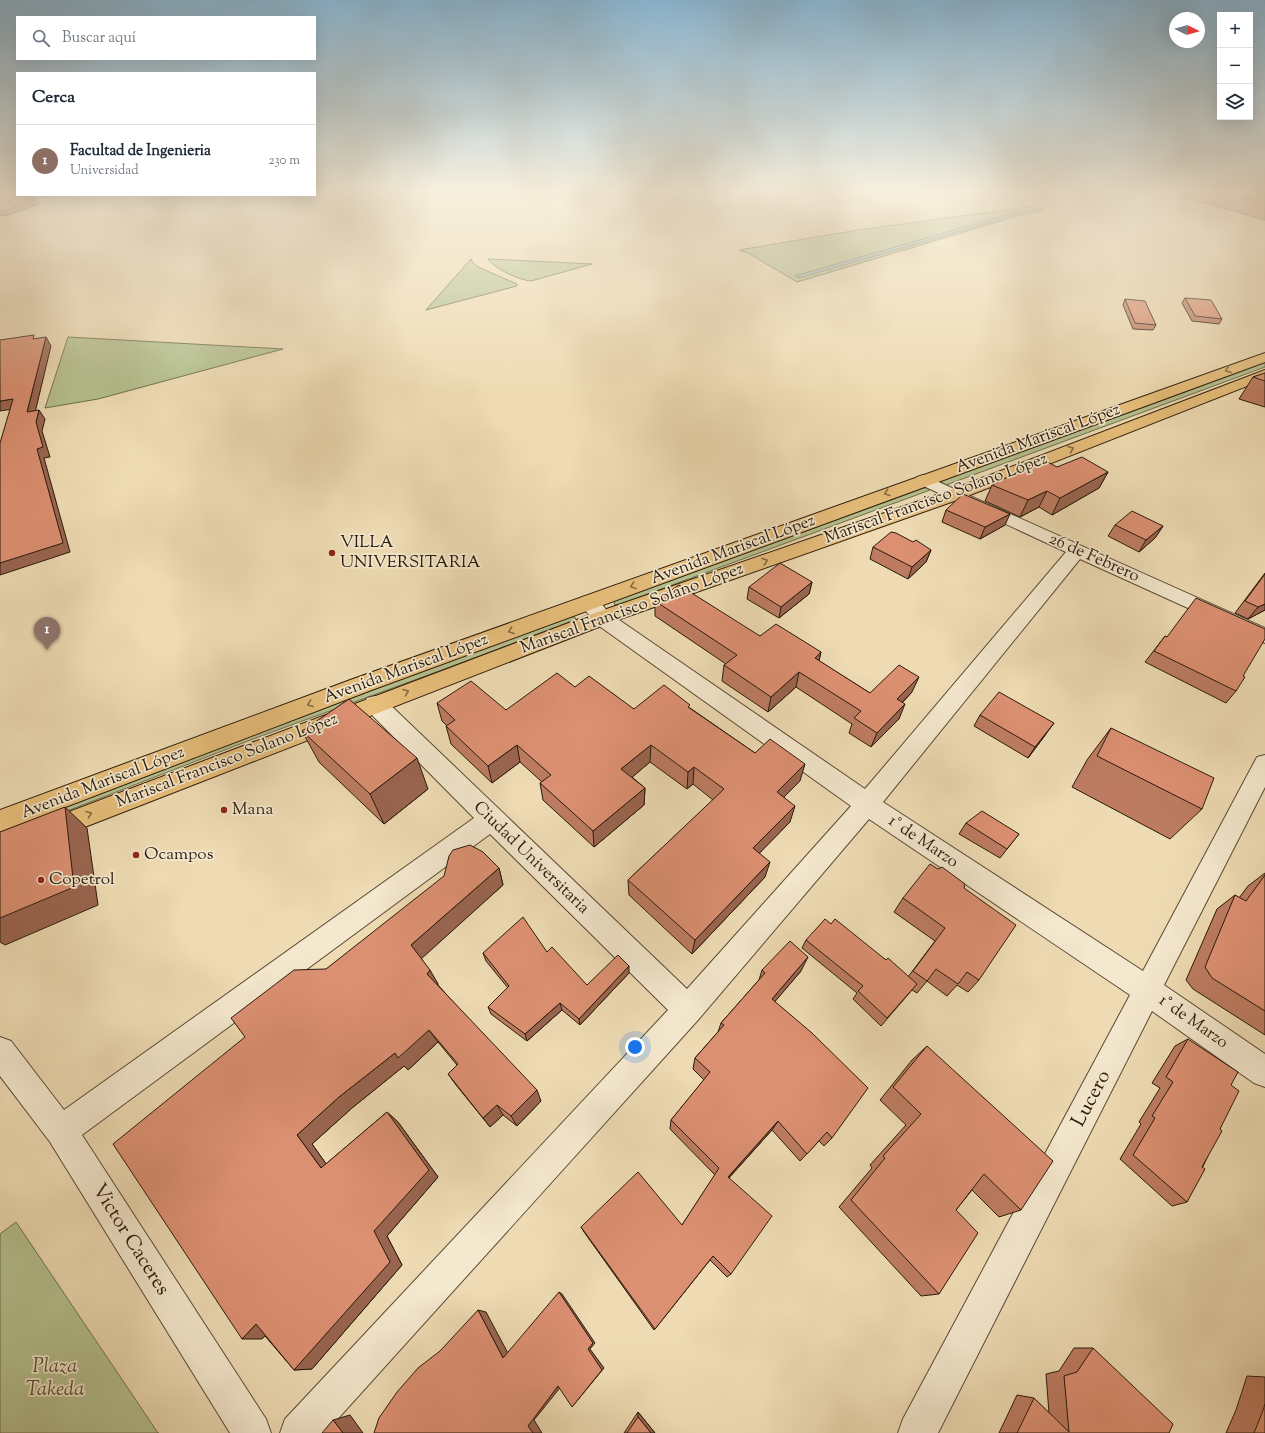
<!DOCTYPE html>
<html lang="es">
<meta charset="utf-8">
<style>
:root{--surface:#fff;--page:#f2f2f3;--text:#1f2937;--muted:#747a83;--line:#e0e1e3;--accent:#0b8043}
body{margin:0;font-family:"Sorts Mill Goudy",serif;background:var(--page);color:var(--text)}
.controls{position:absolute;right:12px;top:12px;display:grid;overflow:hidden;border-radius:0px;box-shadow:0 4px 16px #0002}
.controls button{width:36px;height:36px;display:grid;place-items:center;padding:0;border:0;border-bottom:1px solid var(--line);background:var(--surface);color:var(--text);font:20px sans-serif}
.compass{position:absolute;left:1169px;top:12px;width:36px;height:36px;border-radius:50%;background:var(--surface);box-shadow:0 4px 16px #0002;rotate:95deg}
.you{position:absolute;left:635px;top:1047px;width:14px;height:14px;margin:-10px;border:3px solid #fff;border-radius:50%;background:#1a73e8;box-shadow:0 0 0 6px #1a73e833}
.badge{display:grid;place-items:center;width:26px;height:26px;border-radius:50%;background:var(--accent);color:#fff;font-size:13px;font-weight:700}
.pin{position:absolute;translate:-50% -33px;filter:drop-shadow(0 1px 2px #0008)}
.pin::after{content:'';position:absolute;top:21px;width:14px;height:12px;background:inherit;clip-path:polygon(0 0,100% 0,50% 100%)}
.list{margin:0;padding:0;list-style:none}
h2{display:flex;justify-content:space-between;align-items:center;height:52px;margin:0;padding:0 16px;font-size:17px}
h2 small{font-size:13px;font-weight:400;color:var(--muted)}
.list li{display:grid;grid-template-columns:26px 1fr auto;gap:12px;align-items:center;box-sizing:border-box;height:72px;padding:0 16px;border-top:1px solid var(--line)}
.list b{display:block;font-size:15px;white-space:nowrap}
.list p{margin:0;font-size:13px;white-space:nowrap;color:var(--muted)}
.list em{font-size:13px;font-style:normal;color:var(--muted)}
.icon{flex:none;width:22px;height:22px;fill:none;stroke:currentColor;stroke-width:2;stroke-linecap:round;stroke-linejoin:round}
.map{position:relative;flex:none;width:1265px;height:1433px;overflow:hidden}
.search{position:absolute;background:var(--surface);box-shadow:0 4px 16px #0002;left:16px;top:16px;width:300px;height:44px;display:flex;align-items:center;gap:10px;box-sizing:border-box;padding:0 14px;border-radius:0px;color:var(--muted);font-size:15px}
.panel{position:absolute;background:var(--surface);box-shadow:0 4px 16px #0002;left:16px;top:72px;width:300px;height:124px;border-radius:0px}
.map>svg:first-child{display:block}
.green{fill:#b5c18f;stroke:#6f6e4d}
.water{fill:#9bb9b4;stroke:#6d7970}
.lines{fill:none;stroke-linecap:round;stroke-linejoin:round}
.street-casing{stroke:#5a4a35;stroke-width:2}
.highway-casing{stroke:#291a0b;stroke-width:2}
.street{fill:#f4e8ce;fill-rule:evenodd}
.highway{fill:#e7be7a;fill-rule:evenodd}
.wall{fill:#bd7c62;stroke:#291a0b}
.shaded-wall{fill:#9a6550;stroke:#291a0b}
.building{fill:#dc9072;stroke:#291a0b}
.oneway{stroke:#886c42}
.poi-dot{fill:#8f2418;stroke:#f4e8ce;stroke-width:1.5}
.labels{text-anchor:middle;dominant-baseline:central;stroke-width:3.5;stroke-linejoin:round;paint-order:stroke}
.street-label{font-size:17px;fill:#291a0b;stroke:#f4e8ce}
.poi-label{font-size:17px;fill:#291a0b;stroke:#f4e8ce;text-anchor:start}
.near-street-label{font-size:20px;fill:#291a0b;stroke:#f4e8ce}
.near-park-label{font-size:20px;font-style:italic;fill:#534c33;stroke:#f4e8ce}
</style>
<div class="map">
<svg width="1265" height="1433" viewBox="0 0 1265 1433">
<rect width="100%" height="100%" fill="#eedbb3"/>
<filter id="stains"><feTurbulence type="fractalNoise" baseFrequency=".005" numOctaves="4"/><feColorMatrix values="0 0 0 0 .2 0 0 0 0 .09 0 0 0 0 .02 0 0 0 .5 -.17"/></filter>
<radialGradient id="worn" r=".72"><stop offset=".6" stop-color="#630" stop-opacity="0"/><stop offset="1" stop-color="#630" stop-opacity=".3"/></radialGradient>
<path class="green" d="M1035,206L1043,211L1021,215L797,282L748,253L739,250L858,230Z
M471,259L473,263L478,267L517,284V286L426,310Z
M488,259H489L592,264L531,281C519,280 495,269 488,259Z
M68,337L283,349L98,399L45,408Z
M1265,363V367L946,485L942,483V481Z
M924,488H928L930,490L618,605L614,604L615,601Z
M571,617H575L576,621L253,739L0,837L55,812L64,806L251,733Z
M16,1222L158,1433H159H0V1234Z"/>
<path class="water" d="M1038,209L1040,210L1019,214L799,278L795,276L1016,212Z"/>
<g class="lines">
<defs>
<path id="street" d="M923,475L1265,628V643L1080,559L883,802L1143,971L1257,757L1265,755V787L1164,985L1265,1054V1087L1254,1083L1152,1011L938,1433H898L903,1419L1130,995L869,819L698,1020L325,1433H280L285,1419L668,1010L490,834L82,1135L266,1419L271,1433H230L50,1142L0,1076V1037L11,1041L64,1110L474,818L367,710L364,704L367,698L375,696L383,698L687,989L851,806L595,623L579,602L582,597C597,593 600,603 609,613L865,789L1066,552L917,483L915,480L917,477Z"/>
<path id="highway" d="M1265,353V362L369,691L0,832V810L353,679Z
M1265,370V379L960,499L609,623L0,860V838L595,613L948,491Z"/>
</defs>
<use href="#street" class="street-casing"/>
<use href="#highway" class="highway-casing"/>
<use href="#street" class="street"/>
<use href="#highway" class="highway"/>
</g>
<path class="wall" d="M0,191L36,199L39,204L5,216L0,215Z
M1179,191H1265V220L1177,195Z
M1185,298L1222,319L1219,324L1192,321L1182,303Z
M1125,299L1156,325L1153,330L1133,329L1123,305Z
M1265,373V407L1239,399L1253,377Z
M1057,467L1108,472L1099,488L1052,515L1039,507L1020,517L985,501L992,485Z
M946,510L1005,525L980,539L942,522Z
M1115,525L1163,526L1155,538L1139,552L1108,536Z
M873,547L931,550L926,562L908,579L870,559Z
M1265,573V610L1248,619L1235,613Z
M812,582L809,594L779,618L747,599L749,587Z
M655,601L760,636L821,652L819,661L870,693L912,692L902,703L899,719L871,747L849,733L852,724L796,687L768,712L722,681L724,665L726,664L655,616Z
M1165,636L1243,676L1236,691L1226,703L1145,662Z
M575,687L634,709L690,708L755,753L800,781L784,797L790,822L759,853L765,877L692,954L629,895L628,880L713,800L693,784L687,789L650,762L632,777L645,788L644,805L594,847L543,800L540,783L542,782L520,762L492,783L451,744L446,726H447L442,721L437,703L506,710Z
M980,715L1046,734L1028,758L974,726Z
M1111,728L1202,809L1170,839L1072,787L1087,760Z
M302,731L428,789L384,824L319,762Z
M966,823L1019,834L1000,858L959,834Z
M499,868L503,885L421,958L438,984V985L541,1101L517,1126L503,1115L490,1127L456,1085L448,1074L457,1065L438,1042L408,1070L404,1066L352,1108L312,1144L326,1164L387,1112L398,1122L438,1177L387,1236L402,1265L312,1369L294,1370L265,1336L262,1339L245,1037L326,969Z
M1265,873V1035L1193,989L1186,980L1217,909L1235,895L1239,898L1248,886Z
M964,888L979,980L968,992L957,985L947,996L927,981L917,993L912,990L881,1026L853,999L857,993L802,948L806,940L831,924L886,960L908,977L935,941L894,912L903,898Z
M547,952L587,985L629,973L580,1025L562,1010L527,1041L491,1014L488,1007L508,988L486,961L483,953Z
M762,970L801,971L775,1001L832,1138L824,1146L819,1141L800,1161L772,1130L729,1178L731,1274L727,1277L710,1260L655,1329L654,1330L584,1232L581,1227L682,1225L715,1175L670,1129L671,1120L704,1080L693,1069L695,1058L718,1032L721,1023L759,980Z
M1188,1039L1231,1085L1220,1129L1187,1202L1172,1206L1120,1159L1141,1124L1139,1122L1160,1088L1152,1083L1175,1046Z
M927,1046L1021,1210L999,1217L972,1190L956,1210L939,1294L921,1296L839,1207L872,1168L870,1165L906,1125L880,1100L912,1060Z
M1074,1348H1093L1169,1433H999L1017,1395L1034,1398L1049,1413L1046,1374L1059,1371Z
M1247,1376L1265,1377V1433H1226L1236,1410Z
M638,1412L655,1433H624Z"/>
<path class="shaded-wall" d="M36,199L39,204L5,216L2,212Z
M46,337L51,346L33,421L27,412Z
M13,399L19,408L0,411V401Z
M39,410L45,419L42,431L50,457L44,458L70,552L0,575V563Z
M1108,472L1099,488L1052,515L1060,498Z
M1047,491L1039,507L1020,517L1028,500Z
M1010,514L1005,525L980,539L985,527Z
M1163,526L1155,538L1139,552L1146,540Z
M931,550L926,562L908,579L912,567Z
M812,582L809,594L779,618L781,607Z
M1265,604V610L1248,619L1258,607Z
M821,652L817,668L815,658Z
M799,672L796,687L768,712L771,697Z
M919,677L912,692L891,714L897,699Z
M905,704L899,719L871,747L877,733Z
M1054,723L1046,734L1028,758L1035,747Z
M517,745L520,762L492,783L488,766Z
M651,745L650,762L622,786L621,769Z
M417,758L428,789L384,824L370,794Z
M805,764L800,781L772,809L777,792Z
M694,767L693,784L687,789L688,772Z
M645,788L644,805L594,847L593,831Z
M795,806L790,822L749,864L753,848Z
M65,807L87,828L98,905L5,945L0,942V918Z
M770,862L765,877L692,954L695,940Z
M499,868L503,885L420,960L411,945Z
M808,957L801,971L767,1011L772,999Z
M629,966V973L580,1025L579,1019Z
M430,970L438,984L435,988L427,974Z
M560,1003L562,1010L527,1041L525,1034Z
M429,1030L438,1042L408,1070L404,1066L352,1108L312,1144L335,1176L321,1168L297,1135L339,1097L395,1053Z
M537,1090L541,1101L517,1126L511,1116Z
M497,1105L503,1115L490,1127L483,1118Z
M387,1112L398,1122L438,1177L387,1236L402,1265L312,1369L294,1370L374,1231Z
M778,1121L772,1130L724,1183L728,1177Z
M559,1292L562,1294L595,1343L590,1349L604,1368L572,1407L588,1349Z
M478,1310L486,1312L510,1357L503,1358Z
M256,1324L275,1325L262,1339H242Z
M563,1384L534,1420L542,1433H533L528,1426L558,1386Z
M638,1412L655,1433H651L638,1417Z
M350,1415L363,1433H343L333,1420Z"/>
<path class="building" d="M0,191L17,195L36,199L2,212L0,211Z
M1218,191H1265V203Z
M1185,298L1211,300L1222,319L1195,316Z
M1125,299L1145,301L1156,325L1135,323Z
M34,335L33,339L46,337L27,412L39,410L36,422L43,447L37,449L63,543L0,563V443L13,399L0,401V340Z
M1265,373V381L1253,377Z
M1082,457L1108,472L1060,498L1047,491L1028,500L992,485L1042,459L1057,467Z
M963,494L1010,514L985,527L946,510Z
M1132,511L1163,526L1146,540L1115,525Z
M891,532L896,533L913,542L916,540L931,550L912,567L873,547Z
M780,563L812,582L781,607L749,587Z
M1265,574V604L1258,607L1245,601Z
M679,585L760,636L776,624L821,652L815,658L870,693L899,665L919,677L897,699L905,704L877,733L854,718L861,711L799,672L771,697L724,665L737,655L655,601Z
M1196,598L1265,629V639L1243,676L1245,677L1236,691L1154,651L1165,636L1167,637Z
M557,673L575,687L589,676L634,709L664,685L690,705L688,707L755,753L770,739L805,764L777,792L795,806L753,848L770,862L695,940L628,880L724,789L694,767L688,772L651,745L621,769L645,788L593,831L540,783L551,775L517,745L488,766L446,726L455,720L437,703L471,681L506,710Z
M999,692L1054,723L1035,747L980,715Z
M349,699L417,758L370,794L302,731Z
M1111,728L1214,778L1202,809L1097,756Z
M65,807L74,887L0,918V832Z
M982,811L1019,834L1007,849L966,823Z
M470,845L483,852L499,868L411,945L430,970L427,974L537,1090L511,1116L497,1105L483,1118L448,1074L458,1064L429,1030L398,1058L395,1053L339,1097L297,1135L321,1168L387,1112L429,1170L374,1231L390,1262L294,1370L256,1324L242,1339L113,1144L245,1037L231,1018L294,970L326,969L444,876L449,856L453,850Z
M930,864L938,869L942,867L965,884L964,888L1016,925L979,980L967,972L958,984L936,969L927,981L913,971L945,928L903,898Z
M1265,875V1011L1212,978L1205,967L1235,895L1246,901Z
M523,917L547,952L552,947L587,985L618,955L629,966L579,1019L560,1003L525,1034L488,1007L509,986L483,953Z
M825,919L831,924L835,919L886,960L888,958L917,984L887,1018L858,991L863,986L806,940Z
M790,941L808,957L772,999L812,1033L868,1088L832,1138L827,1132L807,1154L778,1121L728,1177L772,1216L731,1274L713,1256L655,1329L581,1227L638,1172L682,1225L719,1168L671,1120L710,1072L695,1058L724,1025L721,1023L765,973L762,970Z
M1188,1039L1238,1072L1231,1085L1239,1091L1220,1129L1222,1131L1202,1167L1205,1169L1187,1202L1133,1155L1155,1118L1152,1116L1173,1082L1166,1077Z
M927,1046L1053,1161L1021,1210L984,1174L956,1210L978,1233L939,1294L851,1200L885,1158L883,1156L921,1114L893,1087Z
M559,1292L593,1343L588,1349L602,1370L572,1407L558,1386L528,1426L533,1433H374L379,1418L397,1392L418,1368L440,1351L478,1310L503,1358Z
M1093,1348L1173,1424L1169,1433H1017L1034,1398L1069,1432L1064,1376L1077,1372Z
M1265,1404V1433H1254L1262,1413Z
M638,1417L651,1433H627Z
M333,1420L343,1433H322Z"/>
<defs><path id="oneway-chevron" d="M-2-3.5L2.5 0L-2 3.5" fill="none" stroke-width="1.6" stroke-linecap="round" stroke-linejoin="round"/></defs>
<g class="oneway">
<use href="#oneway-chevron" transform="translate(1228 370) rotate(160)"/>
<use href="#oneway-chevron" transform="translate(1071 449) rotate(-21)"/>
<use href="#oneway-chevron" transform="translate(887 493) rotate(160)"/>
<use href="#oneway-chevron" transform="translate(765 561) rotate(-19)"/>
<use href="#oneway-chevron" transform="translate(633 586) rotate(160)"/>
<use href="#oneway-chevron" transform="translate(511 631) rotate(160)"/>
<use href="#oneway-chevron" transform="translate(406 692) rotate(-21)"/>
<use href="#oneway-chevron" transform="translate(310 704) rotate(159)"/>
<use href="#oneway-chevron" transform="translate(89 814) rotate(-21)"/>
</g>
<linearGradient id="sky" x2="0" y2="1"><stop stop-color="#89b6d3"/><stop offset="0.49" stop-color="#f7efdd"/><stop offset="1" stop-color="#f7efdd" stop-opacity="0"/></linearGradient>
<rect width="1265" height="391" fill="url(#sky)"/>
<g class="poi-dot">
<circle cx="332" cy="553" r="4"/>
<circle cx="224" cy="810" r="4"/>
<circle cx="136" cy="855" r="4"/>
<circle cx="41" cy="880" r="4"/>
</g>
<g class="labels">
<g class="street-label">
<text transform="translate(1038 439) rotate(-20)">Avenida Mariscal López</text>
<text transform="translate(936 499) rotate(-20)">Mariscal Francisco Solano López</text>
<text transform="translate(733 550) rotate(-20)">Avenida Mariscal López</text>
<text transform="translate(1094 558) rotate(24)">26 de Febrero</text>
<text transform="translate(632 609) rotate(-20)">Mariscal Francisco Solano López</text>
<text transform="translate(406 669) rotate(-20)">Avenida Mariscal López</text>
<text transform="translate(227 761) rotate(-21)">Mariscal Francisco Solano López</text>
<text transform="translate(103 783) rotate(-21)">Avenida Mariscal López</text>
<text transform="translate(923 842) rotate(34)">1° de Marzo</text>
<text transform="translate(531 858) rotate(44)">Ciudad Universitaria</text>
<text transform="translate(1193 1022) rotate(35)">1° de Marzo</text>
</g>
<g class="poi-label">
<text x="340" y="543">VILLA<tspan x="340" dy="20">UNIVERSITARIA</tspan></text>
<text x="232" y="810">Mana</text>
<text x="144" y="855">Ocampos</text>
<text x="49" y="880">Copetrol</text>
</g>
<g class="near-street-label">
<text transform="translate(1092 1099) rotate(-62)">Lucero</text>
<text transform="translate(130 1240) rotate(58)">Victor Caceres</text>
</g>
<g class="near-park-label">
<text x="55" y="1367">Plaza<tspan x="55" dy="23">Takeda</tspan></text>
</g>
</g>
<rect width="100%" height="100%" filter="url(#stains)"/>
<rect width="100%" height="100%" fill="url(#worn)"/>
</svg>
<div class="controls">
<button>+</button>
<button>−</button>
<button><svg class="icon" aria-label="layers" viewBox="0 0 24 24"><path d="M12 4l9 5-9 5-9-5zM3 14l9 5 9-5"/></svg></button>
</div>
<svg class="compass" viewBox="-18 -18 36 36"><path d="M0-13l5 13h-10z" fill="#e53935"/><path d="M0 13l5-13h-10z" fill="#747a83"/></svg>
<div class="you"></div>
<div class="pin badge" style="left:47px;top:650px;background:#8d6e63">1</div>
<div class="search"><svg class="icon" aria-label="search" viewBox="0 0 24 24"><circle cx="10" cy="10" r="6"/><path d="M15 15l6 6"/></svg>Buscar aquí</div>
<section class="panel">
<h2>Cerca<small></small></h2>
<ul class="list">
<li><span class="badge" style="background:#8d6e63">1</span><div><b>Facultad de Ingenieria</b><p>Universidad</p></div><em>230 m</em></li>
</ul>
</section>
</div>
